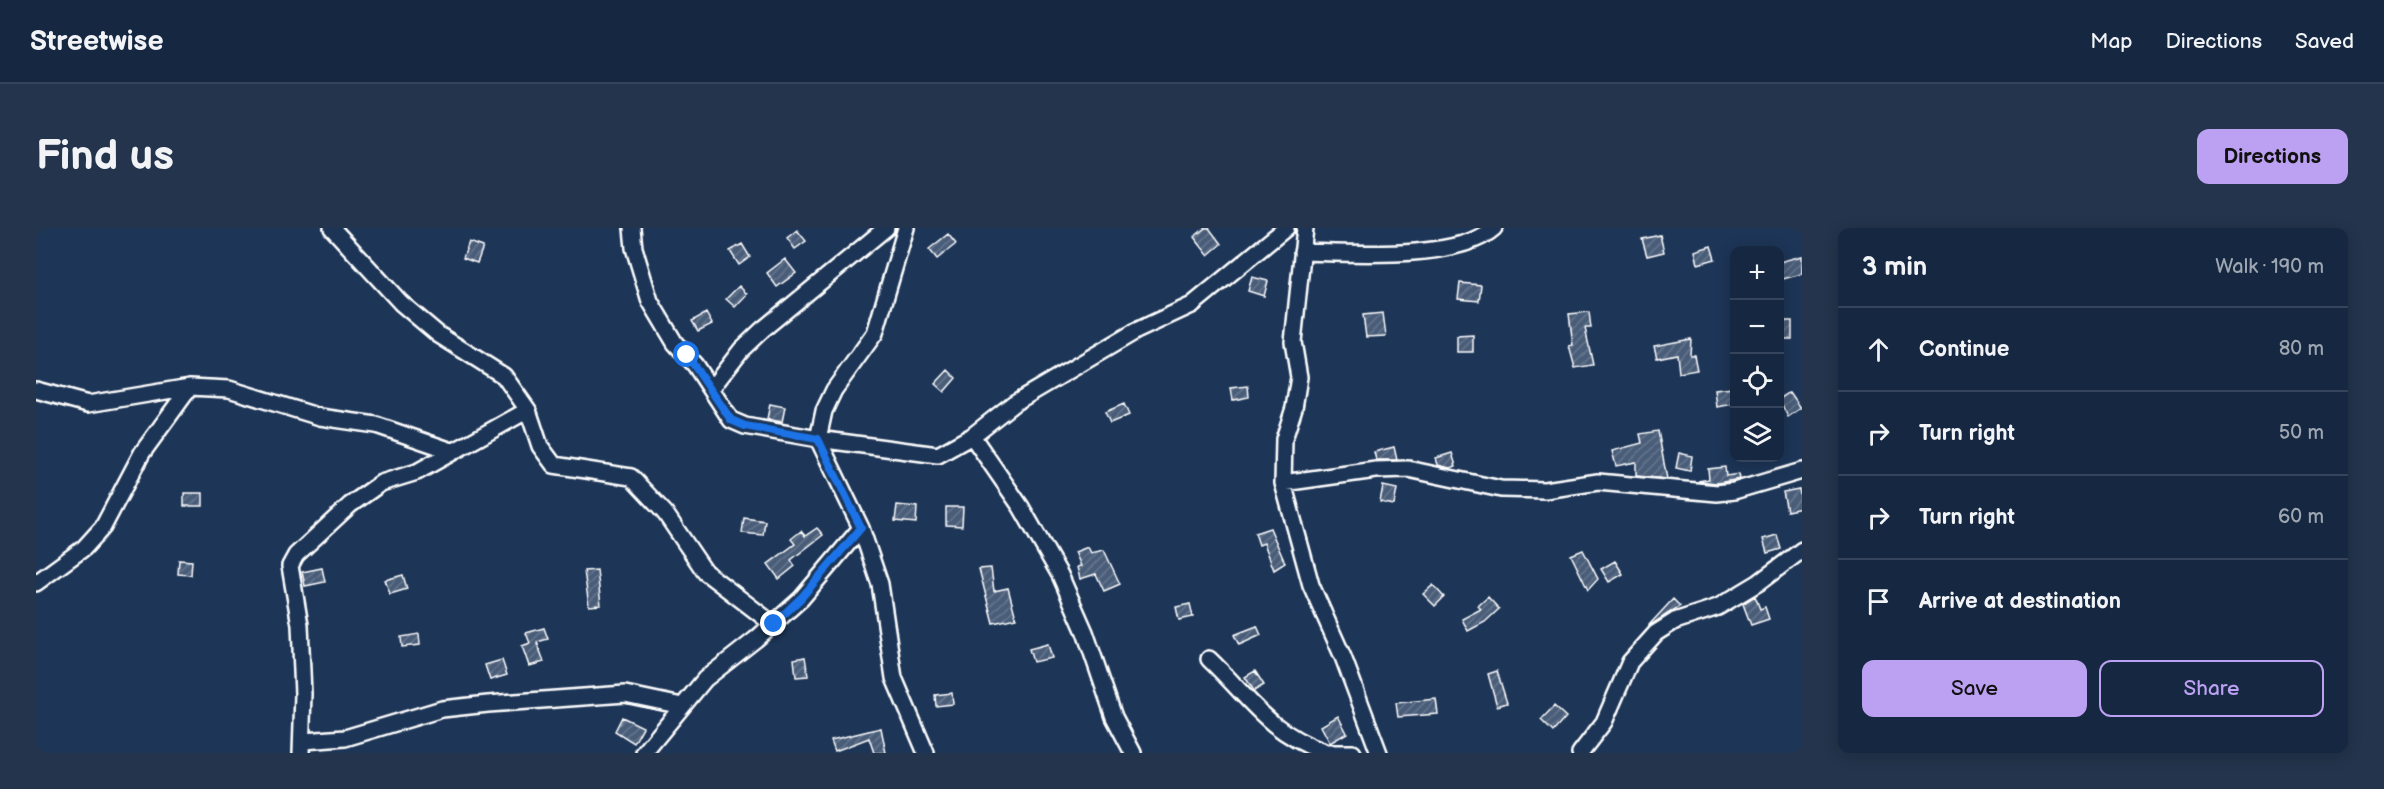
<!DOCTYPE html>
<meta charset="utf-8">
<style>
:root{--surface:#162841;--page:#23344c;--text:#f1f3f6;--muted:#9ea6b1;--line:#35445a;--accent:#bca0f2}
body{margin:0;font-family:"Balsamiq Sans",sans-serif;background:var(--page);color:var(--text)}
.controls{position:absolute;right:18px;top:18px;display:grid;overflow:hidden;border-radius:12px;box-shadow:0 3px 15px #0003}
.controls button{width:54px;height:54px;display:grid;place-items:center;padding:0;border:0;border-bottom:2px solid var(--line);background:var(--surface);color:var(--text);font:30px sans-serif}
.stop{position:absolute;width:18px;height:18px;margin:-14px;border:4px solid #1a73e8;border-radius:50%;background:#fff}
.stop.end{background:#1a73e8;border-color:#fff;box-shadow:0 2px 6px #0008}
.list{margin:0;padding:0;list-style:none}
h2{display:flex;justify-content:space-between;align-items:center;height:78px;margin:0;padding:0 24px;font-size:26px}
h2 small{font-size:20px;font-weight:400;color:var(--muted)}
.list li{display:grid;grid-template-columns:39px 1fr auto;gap:18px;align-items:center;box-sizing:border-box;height:84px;padding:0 24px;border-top:2px solid var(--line)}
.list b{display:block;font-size:22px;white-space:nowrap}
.list em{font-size:20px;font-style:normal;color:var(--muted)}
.actions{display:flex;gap:12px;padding:18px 24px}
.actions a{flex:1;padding:14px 0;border:2px solid var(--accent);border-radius:12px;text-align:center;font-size:21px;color:var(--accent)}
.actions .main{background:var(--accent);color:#111}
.icon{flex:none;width:33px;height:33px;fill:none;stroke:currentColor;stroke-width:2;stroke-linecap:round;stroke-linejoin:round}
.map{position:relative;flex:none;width:1766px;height:525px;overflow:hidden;border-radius:12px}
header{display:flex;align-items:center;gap:36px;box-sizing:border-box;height:84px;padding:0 30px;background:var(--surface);border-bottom:2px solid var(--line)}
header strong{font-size:28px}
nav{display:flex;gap:33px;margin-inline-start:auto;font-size:21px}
.intro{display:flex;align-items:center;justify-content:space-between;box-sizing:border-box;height:144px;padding:0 36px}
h1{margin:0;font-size:42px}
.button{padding:15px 27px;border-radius:12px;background:var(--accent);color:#111;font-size:21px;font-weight:700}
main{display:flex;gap:36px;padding:0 36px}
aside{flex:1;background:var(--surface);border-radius:12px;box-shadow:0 3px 15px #0003}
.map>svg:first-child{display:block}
.building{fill:url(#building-hatch);stroke:#fff;stroke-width:1.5}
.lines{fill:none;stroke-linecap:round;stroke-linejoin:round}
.minor-casing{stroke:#fff;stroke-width:20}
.minor{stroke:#1d3557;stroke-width:15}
.route{stroke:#1a73e8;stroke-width:8}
</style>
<header>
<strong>Streetwise</strong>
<nav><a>Map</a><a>Directions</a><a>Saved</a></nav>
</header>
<div class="intro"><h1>Find us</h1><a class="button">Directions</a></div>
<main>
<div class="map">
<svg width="1766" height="525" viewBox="0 0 1766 525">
<defs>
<pattern id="building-hatch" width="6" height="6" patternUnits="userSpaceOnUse" patternTransform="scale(1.5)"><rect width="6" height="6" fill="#4a5d79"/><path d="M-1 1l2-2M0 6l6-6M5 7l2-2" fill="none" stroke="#65758d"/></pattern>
</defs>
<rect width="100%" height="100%" fill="#1d3557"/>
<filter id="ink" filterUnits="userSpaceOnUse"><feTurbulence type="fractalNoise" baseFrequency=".0167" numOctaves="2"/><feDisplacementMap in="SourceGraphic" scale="12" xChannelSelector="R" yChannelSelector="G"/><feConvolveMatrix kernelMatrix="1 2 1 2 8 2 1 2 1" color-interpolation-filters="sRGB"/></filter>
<g filter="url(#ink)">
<path class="building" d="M1169,0H1173L1185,16L1172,27L1158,9Z
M761,2L770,13L759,21L751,10Z
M912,6L920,16L901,31L893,21Z
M1624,7L1628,24L1611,28L1606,11Z
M433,14L447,19L441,35L427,30Z
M706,16L714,29L703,37L694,23Z
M1675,18L1679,31L1662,36L1659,23Z
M1766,28V46L1743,52V34Z
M749,31L760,45L741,59L731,45Z
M1216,49L1232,53L1228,68L1212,63Z
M1424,55L1445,57L1443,73L1422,71Z
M703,58L711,66L699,79L690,71Z
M1553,84L1555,100H1549L1557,137L1539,140L1533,118L1537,117L1533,86Z
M670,85L676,96L662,103L656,93Z
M1347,85L1350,108L1330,109L1327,87Z
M1743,93H1756V111H1743Z
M1437,107V124H1421V108Z
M1655,111L1654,127H1658L1661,142L1643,145L1641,126L1621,130L1618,118Z
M912,142L920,150L908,164L899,156Z
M1212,158L1213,169L1197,172L1195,160Z
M1696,160L1698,176L1681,179L1679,162Z
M1754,164L1765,180L1752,189L1743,171Z
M734,176L749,179L746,194L731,191Z
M1088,176L1093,187L1074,195L1069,184Z
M1622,203L1631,251L1600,248V234L1580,238L1576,223L1606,215L1604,206Z
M1358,219L1361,232H1340L1338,224Z
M1416,225L1420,238L1414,240L1402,237L1400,230Z
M1643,225L1656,228L1654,243L1640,240Z
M1689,239L1690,248L1703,246L1704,251L1681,255L1662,253L1673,251L1672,241Z
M1347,258L1361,261L1358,277L1344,274Z
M1763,261L1766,280L1751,283L1747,264Z
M148,265H167V278H148Z
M861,277L881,279L880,295L859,293Z
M910,279H927L926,298L910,297Z
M708,290L729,293L727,307L706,305Z
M781,300L787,307L755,332L759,338L743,351L732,336L759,316L755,311L765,303L769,308Z
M1234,300L1249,335L1238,342L1228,315L1223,317L1219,305Z
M1741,307L1745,321L1731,325L1727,311Z
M1052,319L1055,325L1068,322L1084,356L1068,363L1060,346L1044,351L1041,339L1045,338L1039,324Z
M1547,322L1562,351L1552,362L1535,327Z
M143,332L156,333L155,347L142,346Z
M1579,333L1587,346L1573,354L1565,341Z
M286,340L289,354L269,358L266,344Z
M955,340L958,363L972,360L980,390L957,395L943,341Z
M561,342L565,377L553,378L548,343Z
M367,347L371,361L354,366L349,352Z
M1397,357L1408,369L1399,378L1387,366Z
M1719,368L1724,381L1729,379L1733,391L1715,397L1707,376Z
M1452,369L1463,381L1449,394L1432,403L1426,391L1445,381L1442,378Z
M1637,371L1644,378L1613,398V397Z
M1154,376L1157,389L1143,392L1140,379Z
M1221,398L1225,407L1203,417L1198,407Z
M508,400L512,411L501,414L508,434L493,438L486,418L494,415L490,405Z
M383,406L384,417L366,419L365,409Z
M1012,416L1016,430L997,434L993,421Z
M769,429L772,448L760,449L758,431Z
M466,432L471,447L454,452L449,437Z
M1219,443L1228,457L1218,463L1209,449Z
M1461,443L1471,475L1461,478L1452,446Z
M916,465L917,476L900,478L899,467Z
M1400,471L1402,486L1362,489L1360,475Z
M1518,478L1530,489L1517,504L1505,492Z
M1302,488L1311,505L1294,515L1285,498Z
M586,489L607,499L598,515L579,503Z
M845,500L850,525H838L833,510L799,523L795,512Z"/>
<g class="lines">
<defs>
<path id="minor" d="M296,0L365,75L403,107L468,148L492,182L504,218L518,237L595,249L629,285L669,344L737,396
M596,0L598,20L614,73L639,115L659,137L695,192L709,198L782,211L902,227L936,208L978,175L1100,103L1156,77L1250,0
M870,0L839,105L798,162L788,183L782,211L825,300L844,356L858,450L890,525
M1269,0L1257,114L1263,149L1258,180L1248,211L1247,255L1275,357L1307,429L1343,525
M1266,24C1315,25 1422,33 1458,0
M675,161L705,122L726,102L850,0
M0,162L52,176L154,159L193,161L284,189L340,197L416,223
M936,208L985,279L1024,347L1049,404L1078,489L1097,525
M1247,255L1340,242L1372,241L1465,261L1509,262L1562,254L1681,265L1698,263L1766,243
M0,355L48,320L67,299L106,225L154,159
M1173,431C1213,469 1231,503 1286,523
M267,513L309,510L406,481L452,476L589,466L646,478
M265,525L267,466L264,397L254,338L260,327L314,277L345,255L381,244L492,182
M608,525L669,451L720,411L765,371L825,300
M1285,525H1317
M1544,525L1568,494L1594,434L1620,405L1639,393L1682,379L1722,355L1766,322"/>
</defs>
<use href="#minor" class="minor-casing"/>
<use href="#minor" class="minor"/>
</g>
</g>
<g class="lines" filter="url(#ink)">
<path class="route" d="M651,127L695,192L709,198L782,211L825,300L765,370L738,396"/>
</g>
</svg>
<div class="controls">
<button>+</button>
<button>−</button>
<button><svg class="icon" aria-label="locate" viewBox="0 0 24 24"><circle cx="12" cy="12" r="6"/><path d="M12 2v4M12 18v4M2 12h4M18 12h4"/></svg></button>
<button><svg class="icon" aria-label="layers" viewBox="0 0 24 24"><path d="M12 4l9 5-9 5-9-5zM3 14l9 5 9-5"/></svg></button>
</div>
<div class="stop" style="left:651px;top:127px"></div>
<div class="stop end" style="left:738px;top:396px"></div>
</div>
<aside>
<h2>3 min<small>Walk · 190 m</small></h2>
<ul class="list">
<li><svg class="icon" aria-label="ahead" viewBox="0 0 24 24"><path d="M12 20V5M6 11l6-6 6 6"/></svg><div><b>Continue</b></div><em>80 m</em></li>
<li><svg class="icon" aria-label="right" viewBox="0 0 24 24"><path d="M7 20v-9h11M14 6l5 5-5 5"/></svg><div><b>Turn right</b></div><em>50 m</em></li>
<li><svg class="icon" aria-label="right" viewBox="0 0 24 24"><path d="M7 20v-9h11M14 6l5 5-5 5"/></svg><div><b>Turn right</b></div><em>60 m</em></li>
<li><svg class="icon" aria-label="arrive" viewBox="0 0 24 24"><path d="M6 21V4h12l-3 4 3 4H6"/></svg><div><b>Arrive at destination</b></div></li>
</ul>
<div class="actions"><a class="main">Save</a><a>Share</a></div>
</aside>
</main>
